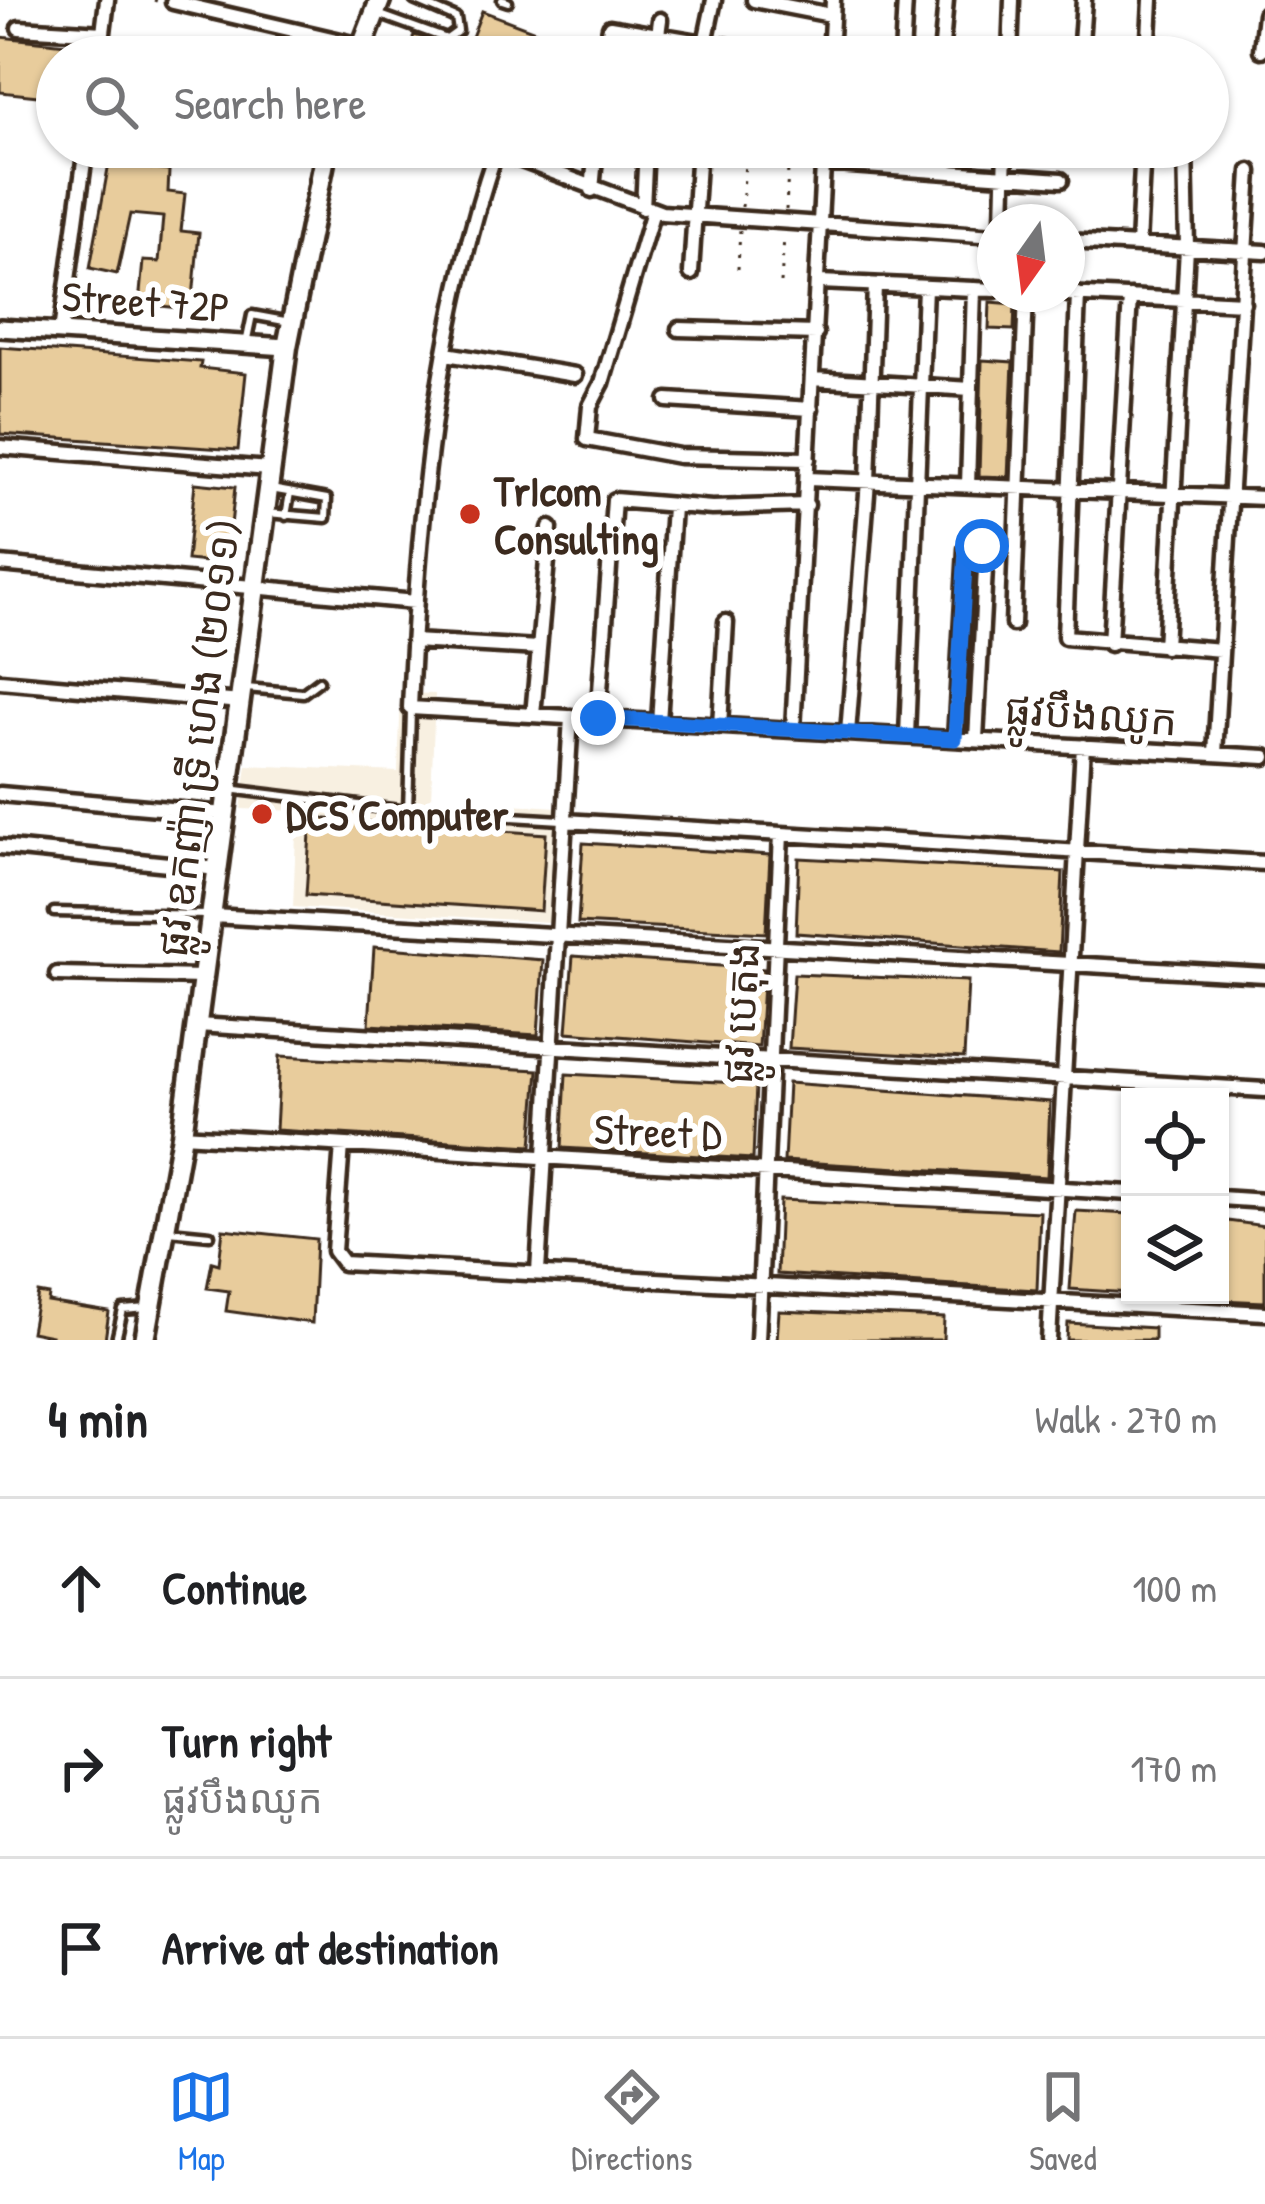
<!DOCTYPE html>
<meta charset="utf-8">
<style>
:root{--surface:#fff;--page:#f2f2f2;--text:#202124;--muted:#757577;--line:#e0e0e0;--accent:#1a73e8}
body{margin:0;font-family:"Patrick Hand","Noto Sans Khmer",sans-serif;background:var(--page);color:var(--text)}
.controls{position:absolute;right:36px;bottom:36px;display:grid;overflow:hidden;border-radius:0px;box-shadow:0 3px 9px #0004}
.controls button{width:108px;height:108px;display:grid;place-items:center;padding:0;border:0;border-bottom:3px solid var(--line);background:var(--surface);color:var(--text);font:60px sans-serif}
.compass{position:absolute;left:977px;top:204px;width:108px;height:108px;border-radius:50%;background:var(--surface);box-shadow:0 3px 9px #0004;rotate:194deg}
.stop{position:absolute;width:36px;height:36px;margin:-27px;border:9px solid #1a73e8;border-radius:50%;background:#fff}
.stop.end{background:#1a73e8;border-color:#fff;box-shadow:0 3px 12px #0008}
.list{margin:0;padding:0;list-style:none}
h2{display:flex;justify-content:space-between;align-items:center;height:156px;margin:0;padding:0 48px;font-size:51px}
h2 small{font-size:39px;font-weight:400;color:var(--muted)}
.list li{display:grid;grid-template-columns:78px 1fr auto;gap:36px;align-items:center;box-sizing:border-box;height:180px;padding:0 48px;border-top:3px solid var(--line)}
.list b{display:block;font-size:45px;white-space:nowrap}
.list p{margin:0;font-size:39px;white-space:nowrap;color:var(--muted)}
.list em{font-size:39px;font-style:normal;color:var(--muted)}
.icon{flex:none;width:66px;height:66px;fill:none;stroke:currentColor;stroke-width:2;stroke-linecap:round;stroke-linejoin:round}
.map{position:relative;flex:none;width:1265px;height:1340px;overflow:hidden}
.search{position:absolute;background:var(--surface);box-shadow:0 3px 9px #0004;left:36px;right:36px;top:36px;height:132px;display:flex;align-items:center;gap:30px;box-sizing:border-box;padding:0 42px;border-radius:66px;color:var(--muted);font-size:45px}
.sheet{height:696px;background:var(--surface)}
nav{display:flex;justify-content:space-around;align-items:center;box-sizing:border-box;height:168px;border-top:3px solid var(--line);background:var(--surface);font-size:33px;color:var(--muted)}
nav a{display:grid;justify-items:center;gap:6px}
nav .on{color:var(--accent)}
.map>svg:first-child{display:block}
.built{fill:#f8f0e1}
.building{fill:#e8cc9c;stroke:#3b2a1e;stroke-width:3}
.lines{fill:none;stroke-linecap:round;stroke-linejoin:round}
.service-casing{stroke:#3b2a1e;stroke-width:15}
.minor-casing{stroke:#3b2a1e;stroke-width:21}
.tertiary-casing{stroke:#3b2a1e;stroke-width:24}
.secondary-casing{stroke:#3b2a1e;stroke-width:27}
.path{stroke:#3b2a1e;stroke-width:3;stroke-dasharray:3 9;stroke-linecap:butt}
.service{stroke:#fff;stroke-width:6}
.minor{stroke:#fff;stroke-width:12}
.tertiary{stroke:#fff;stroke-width:15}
.secondary{stroke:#fff;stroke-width:18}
.route{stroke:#1a73e8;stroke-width:15}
.poi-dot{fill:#c8321e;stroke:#fff;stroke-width:4.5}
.labels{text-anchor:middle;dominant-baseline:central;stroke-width:12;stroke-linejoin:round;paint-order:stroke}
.street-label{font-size:42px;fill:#3b2a1e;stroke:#fff}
.poi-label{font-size:42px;font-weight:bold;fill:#3b2a1e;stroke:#fff;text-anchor:start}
</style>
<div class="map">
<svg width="1265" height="1340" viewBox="0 0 1265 1340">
<rect width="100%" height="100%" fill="#fff"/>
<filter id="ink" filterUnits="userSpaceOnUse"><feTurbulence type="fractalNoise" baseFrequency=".00833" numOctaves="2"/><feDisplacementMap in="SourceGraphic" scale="24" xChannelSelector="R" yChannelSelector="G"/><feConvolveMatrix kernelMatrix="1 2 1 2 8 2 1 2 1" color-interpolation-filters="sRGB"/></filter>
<g filter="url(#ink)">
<path class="built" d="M401,693L435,694L431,799L572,808L566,923L293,907L297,811L241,809L247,765L398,772Z"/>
<path class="building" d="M482,11L570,44L565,57H453L412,41L414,35L467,50Z
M0,37L86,46L85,57H57V98L0,92Z
M109,163L169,171L168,192L185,194L181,231L199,233L192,309L139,304L143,261L159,262L163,217L130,214L117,274L90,268Z
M990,302L1015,304L1014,330L989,329Z
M0,347L201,362L200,368L246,373L238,450L0,434Z
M982,360L1013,362L1008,477L979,476Z
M195,483L235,487L227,564L187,560Z
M311,818L546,834L541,911L306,895Z
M583,843L770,855L766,933L578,923Z
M799,858L1063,872L1059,952L796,933Z
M374,947L543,960L538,1035L369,1025Z
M573,956L764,969L759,1047L567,1032Z
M794,974L968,981L964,1058L789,1048Z
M280,1056L538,1070L532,1146L276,1130Z
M566,1074L756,1084L753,1159L562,1148Z
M788,1083L1050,1102L1047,1177L784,1161Z
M780,1200L1040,1212L1037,1290L777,1274Z
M1076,1211L1130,1214V1293L1070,1289Z
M1220,1220L1265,1226V1302L1220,1300Z
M223,1229L316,1239L312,1323L226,1311L229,1291L207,1288L212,1262L219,1264Z
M38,1293L49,1295L48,1302L109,1312L105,1340H50L51,1336L31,1332Z
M779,1311L944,1318L943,1340H777Z
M1068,1323L1154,1328V1340H1067Z"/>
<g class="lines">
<defs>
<path id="service" d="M502,0L508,2
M378,14L447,39L458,31L456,18L414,0
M247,339L252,315L290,322
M267,513L326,518L327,499L271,489
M286,516L290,493
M246,688L303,693L319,681
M229,789L408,811L562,820
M408,811L411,711
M54,912L207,915
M169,1231L210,1235
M116,1340L123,1310L148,1308"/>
<path id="minor" d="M754,0L831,15
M173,2L362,46
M19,28L103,33
M1261,50L1265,14
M100,57L107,0
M604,57L610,27L705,43L714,0
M655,57L660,20
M704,57L705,43L804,57
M830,57L833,0
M902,57L905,0
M941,57L946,0
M1010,57L1012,0
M1080,57L1084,0
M1148,57L1151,0
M487,147L662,213L995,236
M496,151C435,330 418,520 410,708L1265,757
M823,163L1061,180
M592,190L596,147
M643,208L646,147
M653,211L602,383L590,406L587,439L679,456L808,459
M1003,222L1005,147
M1067,241L1265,252
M1138,245L1143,147
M691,273L699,147
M820,282L995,290
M1067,294L1243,303
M1078,294L1065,637L1221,650
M679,329L816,333
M61,332L86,147
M446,354L575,375
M813,379L971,389
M667,400L811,409
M0,447L269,469
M808,479L1265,498
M968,485L974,289
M0,564L415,602
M1013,624L1026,294
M413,641L538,648
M1110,644L1130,297
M1165,647L1187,248L1185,147
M0,681L241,702
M533,715L550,528
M598,718L614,500L712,508L807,505
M659,722L673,507
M720,726L726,622
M793,730L824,147
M848,733L868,481L875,285
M907,736L925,287
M955,739L966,549L973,545L986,550L976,739
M1215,754L1250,171
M0,794L226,814
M565,821L1265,863
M0,847L218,869
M212,916L1265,975
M57,974L204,977
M197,1025L1265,1090
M182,1135L1130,1193
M342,1145L334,1251L343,1263L1265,1313
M1220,1198L1265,1201
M538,1272L571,717
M758,1340L781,834
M1049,1340L1083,746"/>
<path id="tertiary" d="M0,328L287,347"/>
<path id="secondary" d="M358,57L380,0
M145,1340L182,1135L287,347L327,147"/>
</defs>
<use href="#service" class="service-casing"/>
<use href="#minor" class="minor-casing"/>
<use href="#tertiary" class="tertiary-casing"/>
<use href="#secondary" class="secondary-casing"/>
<path class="path" d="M154,0L162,3
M742,207L746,147
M786,210L789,147
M738,269L740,229
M781,283L784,237"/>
<use href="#service" class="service"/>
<use href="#minor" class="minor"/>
<use href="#tertiary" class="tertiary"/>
<use href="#secondary" class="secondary"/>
</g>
</g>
<g class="lines" filter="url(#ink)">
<path class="route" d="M598,718L955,739L966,549L982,546"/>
</g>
<g class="poi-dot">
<circle cx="470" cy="514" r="12"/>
<circle cx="262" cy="814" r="12"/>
</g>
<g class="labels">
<g class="street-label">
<text transform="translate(146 301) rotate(4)">Street 72P</text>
<text transform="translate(1091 714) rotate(4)">ផ្លូវបឹងឈូក</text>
<text transform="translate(198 738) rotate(-83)">ផ្លូវ ឧកញ៉ា ទ្រី ហេង (២០១១)</text>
<text transform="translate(740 1013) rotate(-87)">ផ្លូវ បេតុង</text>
<text transform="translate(658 1131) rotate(3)">Street D</text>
</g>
<g class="poi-label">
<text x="494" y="490">TrIcom<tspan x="494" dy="48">Consulting</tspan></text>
<text x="286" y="814">DCS Computer</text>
</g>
</g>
</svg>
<div class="controls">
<button><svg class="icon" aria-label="locate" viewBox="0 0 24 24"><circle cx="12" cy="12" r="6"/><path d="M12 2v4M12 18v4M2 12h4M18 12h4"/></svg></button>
<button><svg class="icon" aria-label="layers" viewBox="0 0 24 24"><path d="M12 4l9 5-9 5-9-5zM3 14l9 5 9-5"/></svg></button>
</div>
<svg class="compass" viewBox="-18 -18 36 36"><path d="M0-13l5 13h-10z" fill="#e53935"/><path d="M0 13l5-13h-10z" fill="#757577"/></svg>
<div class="stop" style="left:982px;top:546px"></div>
<div class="stop end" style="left:598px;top:718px"></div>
<div class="search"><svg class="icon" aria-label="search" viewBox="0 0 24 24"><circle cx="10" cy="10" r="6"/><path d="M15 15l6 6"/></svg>Search here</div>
</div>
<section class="sheet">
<h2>4 min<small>Walk · 270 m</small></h2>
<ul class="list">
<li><svg class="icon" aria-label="ahead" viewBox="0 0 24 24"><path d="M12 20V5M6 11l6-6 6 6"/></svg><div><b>Continue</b></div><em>100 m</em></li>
<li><svg class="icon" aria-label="right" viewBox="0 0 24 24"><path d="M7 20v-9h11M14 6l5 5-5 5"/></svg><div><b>Turn right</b><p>ផ្លូវបឹងឈូក</p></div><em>170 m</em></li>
<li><svg class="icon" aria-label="arrive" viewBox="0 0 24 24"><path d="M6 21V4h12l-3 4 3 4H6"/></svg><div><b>Arrive at destination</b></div></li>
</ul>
</section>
<nav>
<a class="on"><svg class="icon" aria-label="map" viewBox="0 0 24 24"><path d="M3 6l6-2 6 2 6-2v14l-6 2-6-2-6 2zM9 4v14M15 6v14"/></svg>Map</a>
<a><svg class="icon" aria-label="directions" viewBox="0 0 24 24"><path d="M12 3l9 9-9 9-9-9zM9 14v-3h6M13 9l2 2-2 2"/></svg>Directions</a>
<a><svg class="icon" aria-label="saved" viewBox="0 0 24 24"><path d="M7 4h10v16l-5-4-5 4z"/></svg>Saved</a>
</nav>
